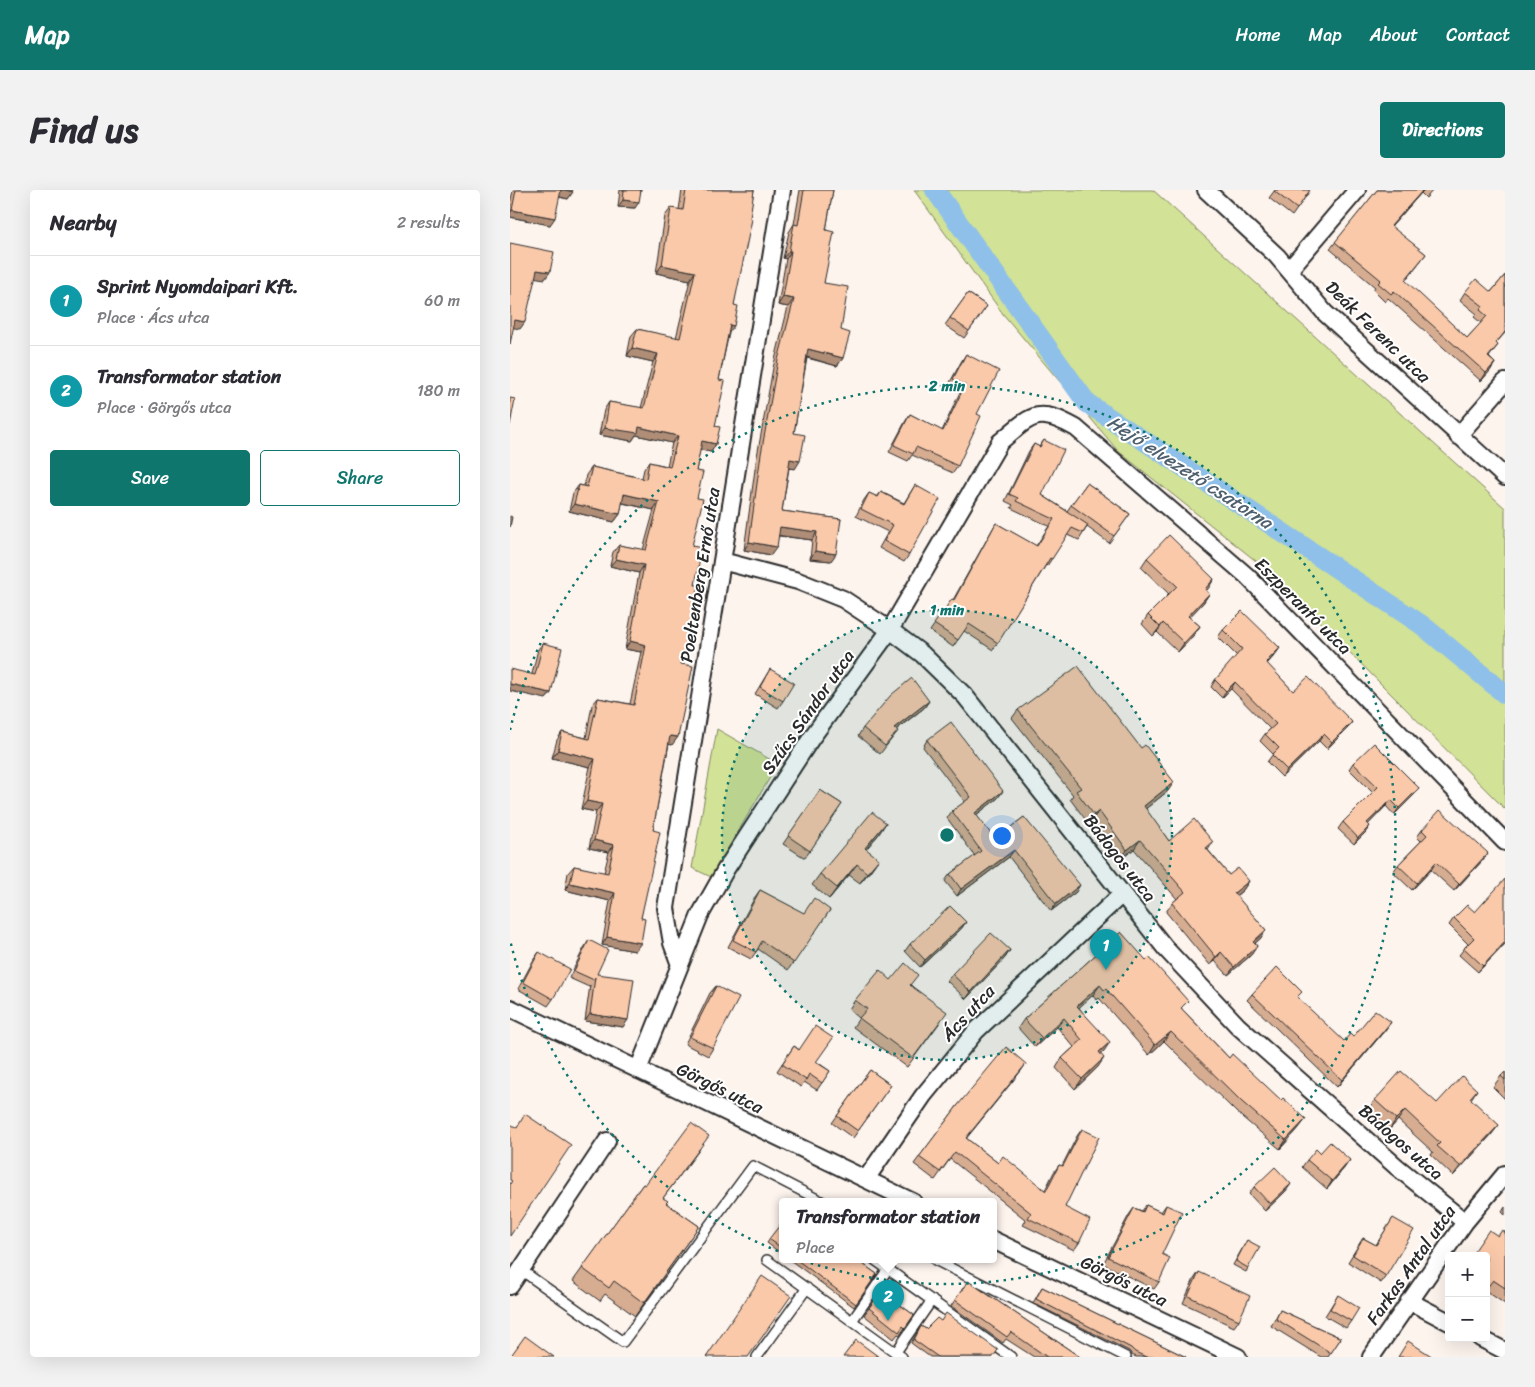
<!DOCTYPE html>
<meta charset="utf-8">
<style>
:root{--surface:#fff;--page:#f2f2f3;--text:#2b2b33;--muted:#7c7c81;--line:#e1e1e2;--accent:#0f766e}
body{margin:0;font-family:Sriracha,sans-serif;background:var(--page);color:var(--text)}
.controls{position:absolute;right:15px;bottom:15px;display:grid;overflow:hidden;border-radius:5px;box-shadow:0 5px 20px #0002}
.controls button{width:45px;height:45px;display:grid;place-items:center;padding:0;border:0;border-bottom:1px solid var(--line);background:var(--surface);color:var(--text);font:25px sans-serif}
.you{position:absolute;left:491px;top:645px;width:18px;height:18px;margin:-12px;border:4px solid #fff;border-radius:50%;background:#1a73e8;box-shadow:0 0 0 8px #1a73e833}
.badge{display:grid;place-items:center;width:32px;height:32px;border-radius:50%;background:var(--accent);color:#fff;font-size:16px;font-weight:700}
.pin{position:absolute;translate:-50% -41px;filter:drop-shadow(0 1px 2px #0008)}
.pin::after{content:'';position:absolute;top:26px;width:18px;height:15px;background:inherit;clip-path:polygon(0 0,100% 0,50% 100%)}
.popup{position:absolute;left:269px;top:1008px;width:218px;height:65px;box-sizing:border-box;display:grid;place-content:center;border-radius:5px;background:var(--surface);filter:drop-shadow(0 1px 4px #0005);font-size:16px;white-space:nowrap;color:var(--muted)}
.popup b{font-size:19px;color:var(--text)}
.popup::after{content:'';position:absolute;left:50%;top:100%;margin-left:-10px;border:10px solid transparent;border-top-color:var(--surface)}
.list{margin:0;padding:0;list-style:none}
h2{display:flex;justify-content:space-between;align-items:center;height:65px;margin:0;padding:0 20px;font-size:21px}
h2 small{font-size:16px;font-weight:400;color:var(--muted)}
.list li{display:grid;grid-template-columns:32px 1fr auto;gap:15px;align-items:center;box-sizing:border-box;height:90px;padding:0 20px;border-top:1px solid var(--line)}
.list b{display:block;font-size:19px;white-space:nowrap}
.list p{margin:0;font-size:16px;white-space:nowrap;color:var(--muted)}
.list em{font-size:16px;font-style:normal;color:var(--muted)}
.actions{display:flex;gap:10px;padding:15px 20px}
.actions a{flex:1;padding:11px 0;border:1px solid var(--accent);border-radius:5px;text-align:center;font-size:18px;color:var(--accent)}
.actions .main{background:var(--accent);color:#fff}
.map{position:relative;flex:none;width:995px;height:1167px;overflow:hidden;border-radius:5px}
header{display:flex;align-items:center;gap:30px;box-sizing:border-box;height:70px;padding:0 25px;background:var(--accent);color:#fff}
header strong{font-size:24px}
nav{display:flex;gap:28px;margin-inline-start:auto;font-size:18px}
.intro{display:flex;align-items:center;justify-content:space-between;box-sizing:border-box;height:120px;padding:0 30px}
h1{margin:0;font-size:35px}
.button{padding:12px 22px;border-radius:5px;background:var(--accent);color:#fff;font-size:18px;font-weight:700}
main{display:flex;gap:30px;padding:0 30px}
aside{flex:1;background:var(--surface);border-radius:5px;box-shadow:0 5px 20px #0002}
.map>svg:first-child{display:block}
.green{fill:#d2e296;stroke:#7e8660}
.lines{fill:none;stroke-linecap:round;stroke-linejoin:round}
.canal{stroke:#8fc0ea;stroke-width:20}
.service-casing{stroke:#2b2b2b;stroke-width:12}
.minor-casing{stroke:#2b2b2b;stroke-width:20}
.service{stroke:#fff;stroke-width:9}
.minor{stroke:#fff;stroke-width:16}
.wall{fill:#d7ad92;stroke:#2b2b2b}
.shaded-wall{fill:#af8d77;stroke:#2b2b2b}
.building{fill:#fac9aa;stroke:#2b2b2b}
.ring{fill:none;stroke:#0f766e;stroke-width:2.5;stroke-dasharray:2.5 5}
.labels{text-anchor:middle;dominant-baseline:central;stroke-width:4;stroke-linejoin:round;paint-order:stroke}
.street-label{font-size:18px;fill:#2b2b2b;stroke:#fff}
.water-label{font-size:19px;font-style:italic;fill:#4e5f6e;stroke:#fff}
.centre{fill:#0f766e;stroke:#fff;stroke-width:2.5}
.ring-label{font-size:15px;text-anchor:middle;font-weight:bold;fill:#0f766e;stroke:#fff;stroke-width:4;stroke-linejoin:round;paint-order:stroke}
</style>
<header>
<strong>Map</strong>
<nav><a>Home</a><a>Map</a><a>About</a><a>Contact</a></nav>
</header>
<div class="intro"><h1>Find us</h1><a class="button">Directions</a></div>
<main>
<aside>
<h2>Nearby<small>2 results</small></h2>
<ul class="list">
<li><span class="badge" style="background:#0f9aa8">1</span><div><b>Sprint Nyomdaipari Kft.</b><p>Place · Ács utca</p></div><em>60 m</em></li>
<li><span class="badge" style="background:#0f9aa8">2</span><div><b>Transformator station</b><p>Place · Görgős utca</p></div><em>180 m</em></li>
</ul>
<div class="actions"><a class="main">Save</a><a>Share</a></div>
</aside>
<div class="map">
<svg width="995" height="1167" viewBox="0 0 995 1167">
<rect width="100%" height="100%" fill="#fef4ee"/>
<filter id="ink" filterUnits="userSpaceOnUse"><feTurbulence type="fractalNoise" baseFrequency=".02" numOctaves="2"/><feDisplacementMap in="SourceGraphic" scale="10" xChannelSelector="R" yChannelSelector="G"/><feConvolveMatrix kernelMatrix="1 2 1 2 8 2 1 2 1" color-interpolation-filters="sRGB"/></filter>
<g filter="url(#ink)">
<path class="green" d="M404,0H643L995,318V619L761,383L608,261L493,124Z
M207,539L268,574L201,687L182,678Z"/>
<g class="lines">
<path class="canal" d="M425,0L577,213L912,435L995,504"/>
<defs>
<path id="service" d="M257,1070L392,1167
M365,1070L501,1167
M425,1070L616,1167
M11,1080L113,1152L243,976L313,1012
M342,1131L378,1079
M386,1162L422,1110
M247,1167L297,1098"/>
<path id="minor" d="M696,0L767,66L815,123L995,287
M779,80L847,0
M948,246L995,192
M212,371L288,391L333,409L380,440L412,464L455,506L656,759L728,836L887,977L955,1032
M170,775L162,753L156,718L272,0
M0,818L403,1012
M128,880L190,725L216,679L302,547L380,440L490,252C522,225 527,216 566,238L737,386L995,652
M356,989L413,906L466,841L612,704
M483,1050L728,1167
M0,1096L97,951
M899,1111L939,1132
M970,1148L995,1161
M861,1167L955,1032L995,984"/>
</defs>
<use href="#service" class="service-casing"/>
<use href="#minor" class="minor-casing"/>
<use href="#service" class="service"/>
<use href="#minor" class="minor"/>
</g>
<path class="wall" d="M3,0H63L58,9L49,7L40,35L0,27V14Z
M110,0H131L125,18L108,17Z
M172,0H244L219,143L209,190L205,236L206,254L201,262L190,260L186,281L187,308L182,356L185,395L171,474L162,555L159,554L143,640L131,728L125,761L92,755L100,711L55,700L58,683L64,676L94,683L99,662L79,658L86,622L71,619L80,577L42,568L47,550L52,542L76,548L82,515L88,508L120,514L131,462L115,459L129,383L100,376L103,362L109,355L133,360L144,320L112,313L110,324L104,332L59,321L63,303L69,295L74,296L76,285L82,277L132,288L134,279L139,272L157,276L162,253L126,245L122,251L89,245L94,220L99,212L131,218L143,172L117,166L121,146L127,139L166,148L180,90L146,83L155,26L161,18L169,20Z
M290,0H323L316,40L314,93L331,140L333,168L327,176L297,168L284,243L285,279L279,278L272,321L331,329L321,371L300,369L302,350L269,346L261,365L234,360L246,272L263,178L278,117L268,115L276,69L273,68L279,42L284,34Z
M765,0L799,2L782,26L759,8Z
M867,0H923L916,8L911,3L881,37L916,64L895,91L957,148L971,133L964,127L967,124L950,110L955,102H981L995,85V143L986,153L988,155L979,167L985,173L980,181L971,191L878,108L875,112L863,100L865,97L820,59Z
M458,103L477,116L454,148L435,135Z
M456,164L467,224L448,276L443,283L402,265L398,271L379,262L395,232L400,224L432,241L450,202L438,196L451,172Z
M534,250L532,305L557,321L577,293L620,324L599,353L577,337L569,350L557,345L537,376L536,375L483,460L454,441L443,457L420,441L442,409L443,410L482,340L486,333L526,356L539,336L501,318L503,315L495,311L519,261L524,254L529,257Z
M405,295L399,365L394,372L369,358L378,342L346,326L354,310L359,303L367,307L371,302L394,313Z
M637,368L704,389L696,400L699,404L693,413L679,427L690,436L683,446L668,462L647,442L643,446L632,434L638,425L659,404L631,377Z
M713,440L765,465L757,474L783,501L842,532L837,539L817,559L809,551L772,587L757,572L763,564L750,551L755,544L760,539L721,499L712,508L701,497L705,490L727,466L708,447Z
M33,453L41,503L36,509L22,484L28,459Z
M260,479L273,511L268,518L245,504Z
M419,511L414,518L386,540L388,541L370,564L348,546L353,538Z
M508,520L658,601L635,619L659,651L703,652L698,660L719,685L739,691L733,700L726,706L756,740L750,749L745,753L747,756L741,765L718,785L705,771L700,775L656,722L662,713L667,709L624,659L611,669L582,630L578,633L560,609L563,605L502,528Z
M417,550L488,608L466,625L485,649L514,627L566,702L541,721L499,667L447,706L435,691L440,684L465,666L437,628L442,621L455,612L413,557Z
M843,573L909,598L904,605L884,625L876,616L858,634L855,643L844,654L828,639L833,632L863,603L839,579Z
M310,600L332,614L295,668L273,654Z
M912,640L973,670L944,701L921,680L902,700L883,682L888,675L911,651L907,647Z
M369,644L356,659L361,680L350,693L339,685L319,709L302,695L310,684Z
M250,700L293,723L320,720L278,780L248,759L241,769L218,757L245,707Z
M944,728L995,754L968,782L949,765L958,754L939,735Z
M456,732L451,739L410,777L395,761L400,754Z
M611,742L673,820L719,868L771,910L789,938L770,959L726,922L654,851L639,865L589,808L587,810L583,805L569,817L594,861L590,864L588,877L565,899L546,878L552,868L564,857L547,837L525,857L508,838L514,829Z
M79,750L87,784L113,837L75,831L80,795L79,797L59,788L74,758Z
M500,760L495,768L456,809L437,791L442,784Z
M29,762L43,809L38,816L8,799L24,769Z
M381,790L401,795L431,831L397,877L343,837L349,828L339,819L345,810Z
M206,796L203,858L198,866L175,854L200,803Z
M742,804L834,851L843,847L876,839L827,897L737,810Z
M284,856L320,881L307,900L294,892L291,897L267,881Z
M516,874L456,948L488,973L535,1000L544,982L549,975L552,976L567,946L572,939L555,1017L569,1053L564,1060L513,1035L516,1030L440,969L425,990L404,974L448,915Z
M360,880L381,895L343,948L322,933Z
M995,882V909L983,897L991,886Z
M967,900L961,909L982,944L943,986L921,965L923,962L888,930L880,939L858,919L865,910L927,913Z
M190,959L153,1008L156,1013L189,1036L125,1126L95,1104L90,1111L63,1091L133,994L135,995Z
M810,963L835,977L817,999L792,977L797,970Z
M744,997L776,1001L755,1021L739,1004Z
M636,1015L651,1022L656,1015L649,1092L644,1099L593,1074L619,1025L624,1018L632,1021Z
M995,1017V1025L992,1022Z
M883,1028L876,1086L871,1093L838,1072L853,1048L866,1055Z
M273,1031V1065L257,1053Z
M995,1042V1114L976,1101V1066L988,1046Z
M737,1050L738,1078L736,1082L723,1075Z
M280,1070H347L367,1084L344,1117Z
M689,1082L729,1130L724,1137L673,1113L684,1089Z
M458,1091L570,1167H524L496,1149L493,1153L441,1116Z
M532,1097L676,1167H626L622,1165L619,1161L523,1113Z
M371,1101L404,1125L390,1145L388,1144L384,1149L354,1125Z
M828,1105L841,1131L836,1138L815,1126Z
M770,1120L831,1148L818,1167H811L761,1136Z
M411,1136L416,1139L483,1167H420L401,1153Z"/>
<path class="shaded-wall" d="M50,0H55L63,2L58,9L46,6Z
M913,0H914L911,3L875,44L881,36Z
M113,10L129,12L125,18L108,17Z
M2,20L45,28L40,35L0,27V23Z
M279,61H281L276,69L273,68Z
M152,75L185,82L180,90L146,83Z
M27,80L40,82L35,89L22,87Z
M273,107L284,109L278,117L268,115Z
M5,130L15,132L10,139L0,137Z
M220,135L224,136L218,144Z
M122,158L148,164L143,172L117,166Z
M298,159L333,168L327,176L293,166Z
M985,173L980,181L971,191L976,183Z
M129,237L168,246L162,253L126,245L122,251L89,245L95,238Z
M192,251L206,254L201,262L187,259Z
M280,269L290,271L285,279L275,277Z
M114,304L149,312L144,320L109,312Z
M64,314L110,324L104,332L59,321Z
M270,337L307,342L302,350L265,345Z
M239,352L267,357L261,365L234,360Z
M305,361L326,364L321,371L300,369Z
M106,369L134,375L129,383L100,376Z
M704,389L698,399L688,408L695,399Z
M699,404L693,413L672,435L678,426Z
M653,433L647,442L643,446L650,437Z
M690,436L683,446L668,462L674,453Z
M120,451L136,455L131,462L115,459Z
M770,458L765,465L751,479L756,472Z
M725,492L721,499L712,508L716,501Z
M0,494L41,503L36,509L0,501Z
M419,511L414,518L379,545L384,538Z
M842,532L837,539L817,559L822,552Z
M814,544L809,551L772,587L777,580Z
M160,546L168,547L162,555L155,553Z
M48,560L85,569L80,577L42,568Z
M664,592L658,601L628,625L634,616Z
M909,598L904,605L884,625L889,618Z
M493,601L488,608L460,630L465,623Z
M881,610L876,616L853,640L857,633Z
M77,611L92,614L86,622L71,619Z
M589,621L582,630L578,633L584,625Z
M376,633L369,644L348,669L355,658Z
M860,636L855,643L844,654L848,648Z
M84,650L104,655L99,662L79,658Z
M630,650L624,659L611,669L617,660Z
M504,660L499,667L447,706L451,699Z
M978,663L973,670L944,701L949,694Z
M369,669L361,680L350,693L357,683Z
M926,672L921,680L902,700L907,693Z
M347,674L339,685L319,709L327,698Z
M739,691L733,700L718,712L724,703Z
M60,693L105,703L100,711L55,700Z
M570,695L566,702L541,721L546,714Z
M456,732L451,739L410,777L415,770Z
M756,740L750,749L737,760L743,752Z
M97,747L131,753L125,761L92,755Z
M995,752V754L968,782L973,776Z
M747,756L741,765L718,785L724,777Z
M500,760L495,768L456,809L461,802Z
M711,762L705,771L700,775L706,767Z
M590,795L583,805L561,825L567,816Z
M80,824L118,830L113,837L75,831Z
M554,828L547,837L525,857L532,848Z
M881,832L876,839L827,897L832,890Z
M661,842L654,851L639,865L645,855Z
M600,852L594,861L582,871L589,862Z
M594,868L588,877L565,899L572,889Z
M516,874L511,881L451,955L456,948Z
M895,920L888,930L880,939L886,929Z
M796,929L789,938L770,959L776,950Z
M989,935L982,944L943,986L950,976Z
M840,970L835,977L817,999L822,991Z
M781,994L776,1001L755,1021L760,1014Z"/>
<path class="building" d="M6,0H51L45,28L2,20Z
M114,0H131L129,12L113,10Z
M176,0H244L240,28L242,29L224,115L228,116L224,136L220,135L209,190L215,191L205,236L210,237L206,254L192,251L186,281L193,282L187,308L193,309L182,356L192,358L185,395H189L171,474L183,476L168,547L160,546L143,640L150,642L131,728L135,729L131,753L97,747L105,703L60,693L64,676L98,683L104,655L84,650L92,614L77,611L85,569L48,560L52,542L79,549L88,508L124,515L136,455L120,451L134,375L106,369L109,355L136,360L149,312L114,304L110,324L64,314L69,295L77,297L82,277L136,289L139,272L160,277L168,246L129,237L128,243L95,238L99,212L134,218L148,164L122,158L127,139L170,148L185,82L152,75L161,18L173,20Z
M294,0H323L316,40L324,42L314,93L338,97L331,140L340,143L333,168L298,159L284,243L295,245L290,271L280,269L272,321L331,329L326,364L305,361L307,342L270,337L267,357L239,352L251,264L268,170L284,109L273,107L281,61H279L284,34L288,35Z
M765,0H800L787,19L764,1Z
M867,0H913L881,36L916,64L895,90L957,148L977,126L970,120L973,116L955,102L966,89L981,102L995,85V142L986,153L988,155L978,167L985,173L976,183L884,101L881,104L868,93L871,90L825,52Z
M0,53L44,62L40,82L27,80L15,132L5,130L0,154Z
M458,103L477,116L459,141L440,128Z
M456,164L489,181L467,224L471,226L448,276L406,257L403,264L384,255L400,224L433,241L455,195L443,189Z
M0,208L5,209L0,235Z
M534,250L554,260L532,305L578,335L573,343L562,338L542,369L540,368L488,453L459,434L448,450L424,434L442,409L444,410L486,333L527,356L544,329L506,311L508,308L499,304L524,254L530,257Z
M577,293L620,324L604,346L561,315Z
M405,295L430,309L399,365L374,351L383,335L351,319L359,303L368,307L371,302L394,314Z
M0,326L2,327L0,337Z
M659,345L704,389L695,399L699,404L678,426L690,436L674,453L653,433L650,437L638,425L667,396L637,368Z
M732,421L770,458L756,472L783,501L798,487L842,532L822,552L814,544L777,580L762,565L769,558L755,544L766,534L725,492L716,501L705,490L732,459L713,440Z
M33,453L52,458L41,503L0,494V479L25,485Z
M568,476L631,558L635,555L664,592L634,616L659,651L684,629L703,652L696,658L719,685L728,678L739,691L724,703L756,740L743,752L747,756L724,777L711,762L706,767L662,713L675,702L630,650L617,660L589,621L584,625L566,601L571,598L508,520Z
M260,479L284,493L273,511L250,497Z
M402,488L419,511L384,538L388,541L375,556L353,538L381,505Z
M441,532L493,601L465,623L485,649L514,627L570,695L546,714L504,660L451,699L440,684L471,661L442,621L461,607L417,550Z
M864,553L909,598L889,618L881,610L857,633L860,636L848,648L833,632L868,597L843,573Z
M310,600L332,614L300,661L278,646Z
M930,620L978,663L949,694L926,672L907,693L888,675L917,645L912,640Z
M362,622L376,633L355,658L369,669L357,683L347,674L327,698L310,684Z
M995,689V752L973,776L954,758L964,748L944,728L957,715L965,722Z
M250,700L294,723L304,708L320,720L284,773L252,751L246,762L223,750Z
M440,716L456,732L415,770L400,754Z
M611,742L636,770L639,767L678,811L671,818L719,868L722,864L771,910L773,908L796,929L776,950L732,912L661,842L645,855L596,799L594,800L590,795L567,816L600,852L589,862L594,868L572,889L552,868L572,850L554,828L532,848L514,829Z
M481,743L500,760L461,802L442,784Z
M79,750L98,760L87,784L124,789L118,830L80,824L85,787L84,790L64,781Z
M29,762L60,779L43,809L13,792Z
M395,773L408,785L400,795L437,822L403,868L349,828L357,819L345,810L370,780L381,790Z
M767,777L792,802L787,807L834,851L840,844L843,847L865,820L881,832L832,890L742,804Z
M206,796L229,808L203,858L180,847Z
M305,836L323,848L306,872L320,881L312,893L299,884L296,890L272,874L284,856L289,860Z
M496,857L516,874L456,948L488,973L493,966L536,1001L549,975L553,976L572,939L589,947L555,1017L580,1030L569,1053L518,1028L521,1023L445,962L430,982L409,967L448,915Z
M360,880L381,895L348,941L327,926Z
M891,881L927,913L952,886L967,900L960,908L989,935L950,976L927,956L930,953L895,920L886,929L865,910Z
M995,882V890L991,886Z
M15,924L61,955L0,1046V994L2,991L0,990V934L7,938Z
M181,933L199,946L153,1008L158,1011L156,1013L189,1036L134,1113L104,1091L99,1098L72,1078L133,994L135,995Z
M820,952L840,970L822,991L797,970L806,959L810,963Z
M765,977L781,994L760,1014L744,997Z
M636,1015L653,1023L656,1015L672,1022L652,1064L660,1068L649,1092L598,1067L624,1018L633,1022Z
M883,1028L904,1040L876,1086L843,1065L853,1048L866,1055Z
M273,1031V1059L259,1049Z
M979,1040L988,1046L992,1040L995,1042V1098L983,1090L976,1099V1066H961Z
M737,1050L750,1057L738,1078L726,1071Z
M287,1070H347L367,1084L346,1114Z
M689,1082L740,1106L729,1130L678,1106Z
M252,1086L281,1106L238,1167H198L197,1166Z
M458,1091L570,1167H537L501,1142L497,1147L445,1110Z
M532,1097L676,1167H636L625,1162L621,1158L526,1109Z
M371,1101L404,1125L395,1138L393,1136L389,1142L359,1118Z
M828,1105L849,1118L841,1131L820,1119Z
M770,1120L831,1148L821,1163L766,1129Z
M436,1123L488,1160L483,1167H428L404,1150L411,1136L416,1139L427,1128L431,1131Z
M15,1146L44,1167H0Z
M346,1150L369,1167H333Z
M898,1151L923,1167H888Z"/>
</g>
<circle cx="437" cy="645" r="225" fill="#0f766e" fill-opacity=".12"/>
<g class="ring">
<circle cx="437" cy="645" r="225"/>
<path d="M0 540A449 449 0 1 1 0 750"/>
</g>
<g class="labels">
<g class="street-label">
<text transform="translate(868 142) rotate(44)">Deák Ferenc utca</text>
<text transform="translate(190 385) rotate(-81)">Poeltenberg Ernő utca</text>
<text transform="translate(793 416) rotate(45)">Eszperantó utca</text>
<text transform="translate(298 522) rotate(-55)">Szűcs Sándor utca</text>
<text transform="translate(610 668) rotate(52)">Bádogos utca</text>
<text transform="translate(458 823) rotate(-47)">Ács utca</text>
<text transform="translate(210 898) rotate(26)">Görgős utca</text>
<text transform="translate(891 952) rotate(41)">Bádogos utca</text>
<text transform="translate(901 1075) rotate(-55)">Farkas Antal utca</text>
<text transform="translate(614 1091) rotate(26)">Görgős utca</text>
</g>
<g class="water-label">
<text transform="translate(680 282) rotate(33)">Hejő elvezető csatorna</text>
</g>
</g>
<circle cx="437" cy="645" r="8" class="centre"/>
<g class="ring-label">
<text x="437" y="201">2 min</text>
<text x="437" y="425">1 min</text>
</g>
</svg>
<div class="controls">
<button>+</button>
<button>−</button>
</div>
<div class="you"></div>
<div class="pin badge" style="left:596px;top:780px;background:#0f9aa8">1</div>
<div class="pin badge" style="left:378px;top:1131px;background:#0f9aa8">2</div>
<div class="popup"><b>Transformator station</b>Place</div>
</div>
</main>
